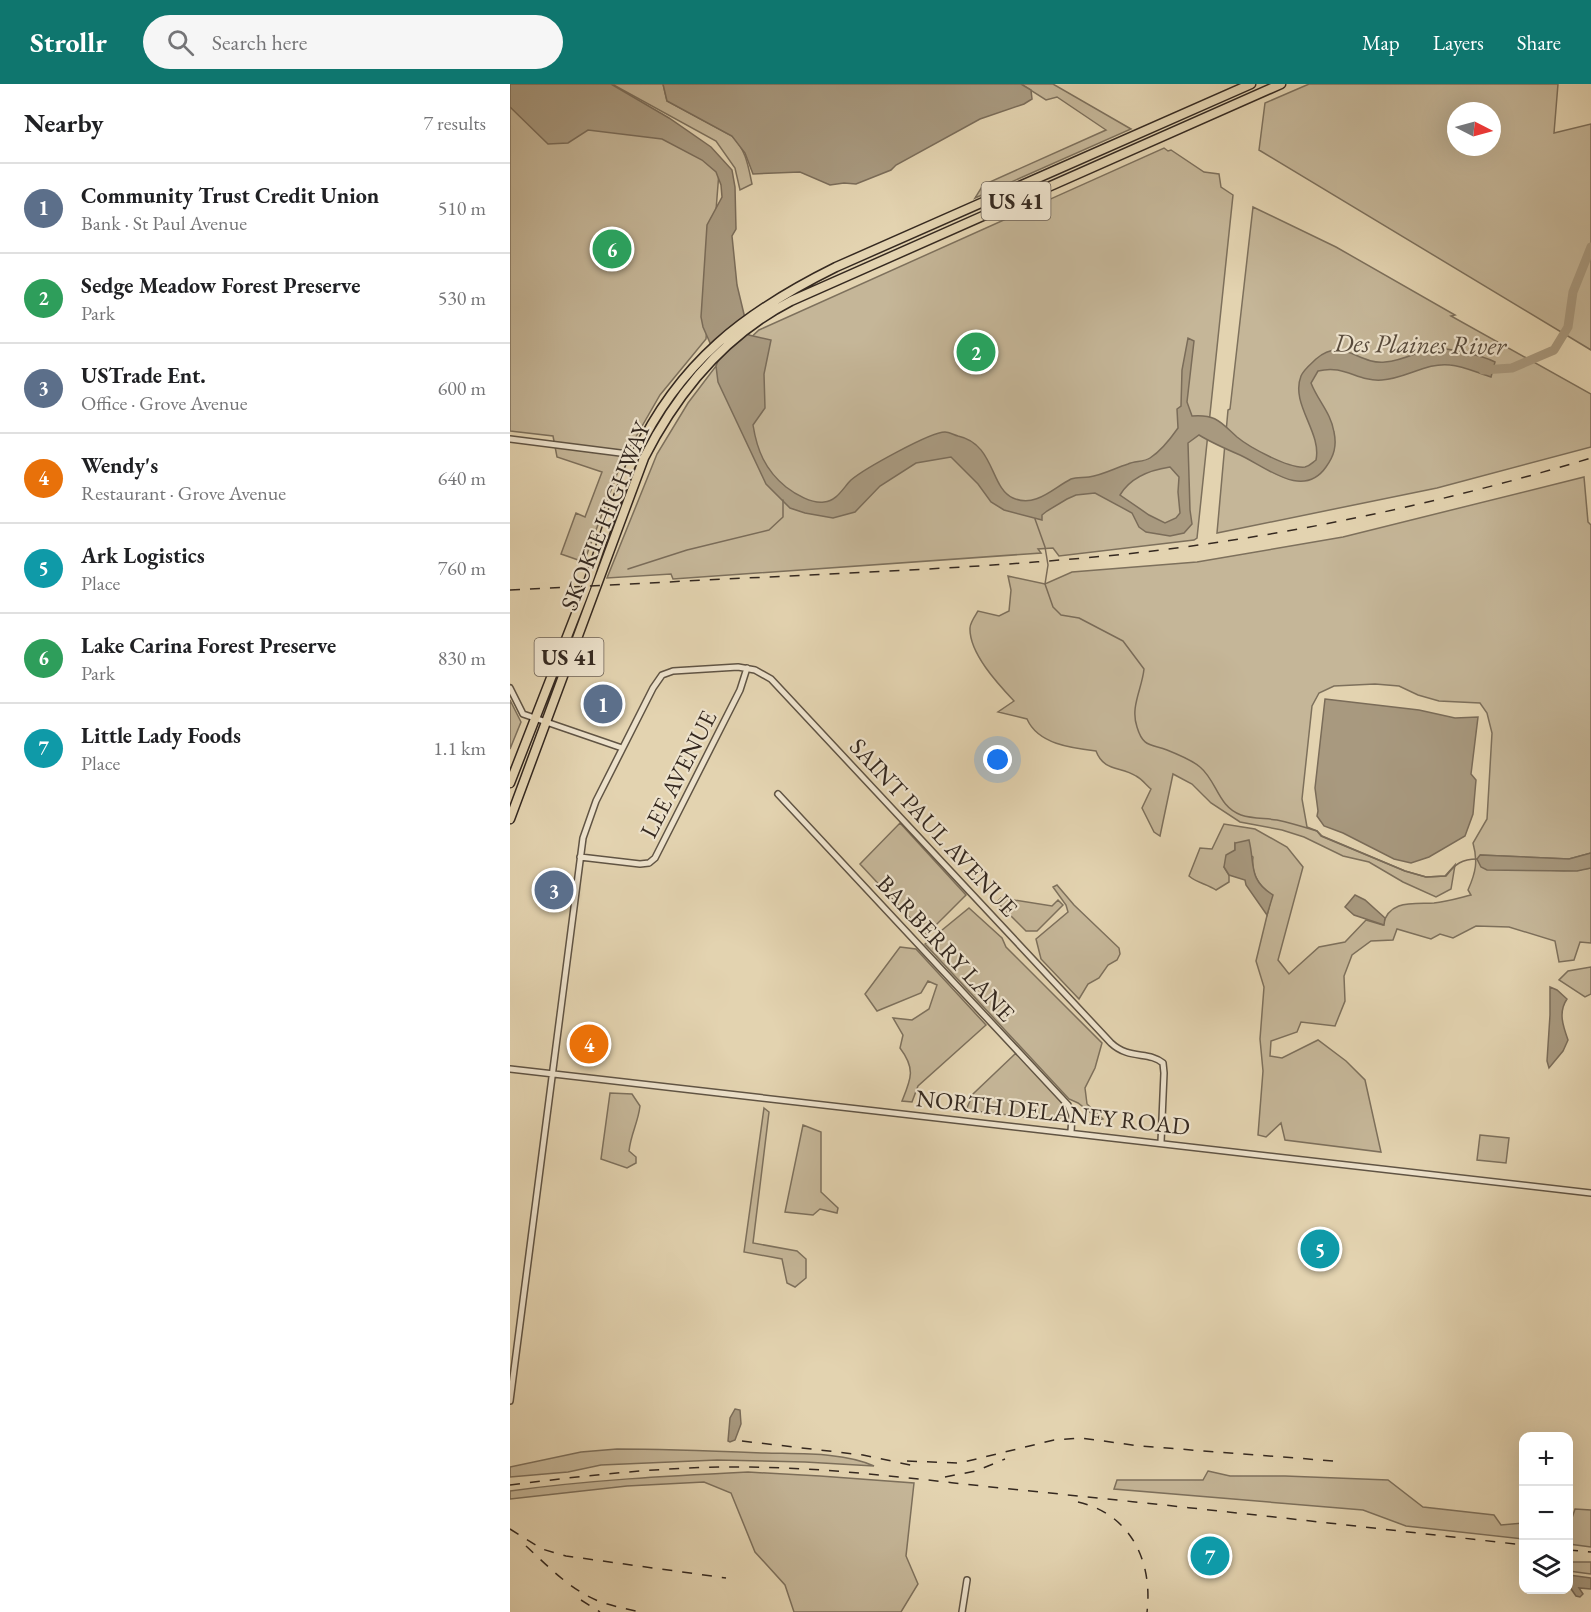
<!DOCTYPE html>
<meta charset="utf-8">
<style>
:root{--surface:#fff;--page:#f6f6f6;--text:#202124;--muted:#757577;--line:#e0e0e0;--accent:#0f766e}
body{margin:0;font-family:"EB Garamond",serif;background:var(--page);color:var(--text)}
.controls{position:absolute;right:18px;bottom:18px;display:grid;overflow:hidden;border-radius:12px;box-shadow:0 6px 24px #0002}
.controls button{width:54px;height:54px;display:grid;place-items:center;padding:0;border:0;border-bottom:2px solid var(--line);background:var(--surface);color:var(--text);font:30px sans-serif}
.compass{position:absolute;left:937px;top:18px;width:54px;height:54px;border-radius:50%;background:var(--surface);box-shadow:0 6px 24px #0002;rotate:96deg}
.you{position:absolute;left:488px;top:676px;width:21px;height:21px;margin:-15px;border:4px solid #fff;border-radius:50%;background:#1a73e8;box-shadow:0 0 0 9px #1a73e833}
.badge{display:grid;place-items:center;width:39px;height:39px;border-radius:50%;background:var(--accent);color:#fff;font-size:20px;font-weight:700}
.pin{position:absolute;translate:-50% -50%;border:3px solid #fff;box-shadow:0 2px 6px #0006}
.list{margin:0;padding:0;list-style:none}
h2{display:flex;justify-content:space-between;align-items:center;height:78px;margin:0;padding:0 24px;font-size:26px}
h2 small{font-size:20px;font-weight:400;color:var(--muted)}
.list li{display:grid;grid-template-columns:39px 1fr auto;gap:18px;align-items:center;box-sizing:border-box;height:90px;padding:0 24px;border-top:2px solid var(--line)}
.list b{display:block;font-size:22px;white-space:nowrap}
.list p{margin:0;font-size:20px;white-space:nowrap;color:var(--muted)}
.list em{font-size:20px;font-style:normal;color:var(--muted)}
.icon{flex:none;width:33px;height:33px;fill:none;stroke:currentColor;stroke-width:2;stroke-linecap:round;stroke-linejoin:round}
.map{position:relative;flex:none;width:1081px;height:1528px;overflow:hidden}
header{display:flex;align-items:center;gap:36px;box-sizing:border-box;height:84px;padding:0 30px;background:var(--accent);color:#fff}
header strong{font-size:28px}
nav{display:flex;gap:33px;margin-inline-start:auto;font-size:21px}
.search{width:420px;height:54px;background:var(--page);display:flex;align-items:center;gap:15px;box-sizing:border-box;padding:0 21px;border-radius:33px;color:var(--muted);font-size:22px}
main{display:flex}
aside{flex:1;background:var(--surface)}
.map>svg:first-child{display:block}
.green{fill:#c5b698;stroke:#7d705c;stroke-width:1.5;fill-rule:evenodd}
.water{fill:#a8997f;stroke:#7a6c59;stroke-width:1.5;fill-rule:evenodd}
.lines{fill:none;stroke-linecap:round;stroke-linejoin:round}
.stream{stroke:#7a6c59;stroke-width:1.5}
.river{stroke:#a8997f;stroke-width:9}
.minor-casing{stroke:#605444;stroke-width:8}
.highway-casing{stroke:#352920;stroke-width:11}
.minor{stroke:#ede2cc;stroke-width:5}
.highway{stroke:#e3d3b0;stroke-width:8}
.rail{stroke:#352920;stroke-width:1.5;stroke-dasharray:10 10;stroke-linecap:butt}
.labels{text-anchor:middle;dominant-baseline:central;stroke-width:4.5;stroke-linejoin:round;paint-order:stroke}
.shield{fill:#ede2cc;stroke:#6c6054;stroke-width:1.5}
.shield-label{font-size:22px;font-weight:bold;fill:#352920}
.street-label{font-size:24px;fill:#352920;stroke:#ede2cc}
.water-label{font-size:26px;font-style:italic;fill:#584b3c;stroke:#ede2cc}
</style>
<header>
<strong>Strollr</strong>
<div class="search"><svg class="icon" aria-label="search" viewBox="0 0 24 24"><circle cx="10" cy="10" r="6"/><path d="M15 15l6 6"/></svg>Search here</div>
<nav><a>Map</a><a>Layers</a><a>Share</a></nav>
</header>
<main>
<aside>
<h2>Nearby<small>7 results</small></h2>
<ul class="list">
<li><span class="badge" style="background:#5c6f8a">1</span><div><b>Community Trust Credit Union</b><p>Bank · St Paul Avenue</p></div><em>510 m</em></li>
<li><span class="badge" style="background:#2e9e5b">2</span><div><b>Sedge Meadow Forest Preserve</b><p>Park</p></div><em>530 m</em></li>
<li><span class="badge" style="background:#5c6f8a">3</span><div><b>USTrade Ent.</b><p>Office · Grove Avenue</p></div><em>600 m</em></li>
<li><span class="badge" style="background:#e8710a">4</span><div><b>Wendy's</b><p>Restaurant · Grove Avenue</p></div><em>640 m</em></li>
<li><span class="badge" style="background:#0f9aa8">5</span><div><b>Ark Logistics</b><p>Place</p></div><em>760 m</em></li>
<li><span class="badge" style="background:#2e9e5b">6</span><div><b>Lake Carina Forest Preserve</b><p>Park</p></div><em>830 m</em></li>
<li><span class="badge" style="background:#0f9aa8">7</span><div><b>Little Lady Foods</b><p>Place</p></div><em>1.1 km</em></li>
</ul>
</aside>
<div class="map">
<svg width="1081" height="1528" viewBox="0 0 1081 1528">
<rect width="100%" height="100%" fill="#e3d3b0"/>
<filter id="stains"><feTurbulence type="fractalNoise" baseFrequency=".00333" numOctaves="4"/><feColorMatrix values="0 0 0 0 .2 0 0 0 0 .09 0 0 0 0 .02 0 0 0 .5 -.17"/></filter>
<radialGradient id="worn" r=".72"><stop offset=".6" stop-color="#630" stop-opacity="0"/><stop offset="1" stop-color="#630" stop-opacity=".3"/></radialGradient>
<path class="green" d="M0,0H101L102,14L210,75L196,255L150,311L112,377L74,478L51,470L66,429L75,433L92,388L47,373L43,352L0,347Z
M102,0H153L157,17L222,52C236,66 238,81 242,100L230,106L225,84L206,57Z
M511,0H543L621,45L465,114L473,101L596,46L547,13L536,16Z
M799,0H1048L1044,49L1081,40V266L749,66L755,19ZM946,27H982V63H946Z
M654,64L658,67L661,66L694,88L709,90L711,103L723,111L687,454L684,456L549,472L543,464L528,465L531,469L163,495L161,490L97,494L147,370L178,319L206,282L207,285L249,246Z
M743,123L826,163L945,231L941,232L1081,310V363L927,404L707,449L718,326L720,325Z
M1074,393L1078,438L1081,441V769L1059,775L970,771C1007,781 1043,792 1081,784V859L1070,858L1064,876L1049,878L1045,857L999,843L966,842L943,854L930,850L921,855L887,845L883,856L861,857L842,871L834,892L835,917L825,942L791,938L787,948L761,957L760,972L772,974L808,956L836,977L855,996L871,1068L775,1056L771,1039L756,1053L748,1051L753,987L750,955L754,903L746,877L762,811C749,802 741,789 743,773L725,759V766L714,783L719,791V798L706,806C697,800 687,799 679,792L690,764L702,765L714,740L745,745L777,763L793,783L768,876L779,890L809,863L835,858L856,836L873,841C879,815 904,820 924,819C936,818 949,814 961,811L958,806C966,788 968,777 963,759L977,735L982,649L977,629L970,619L929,617L908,611L889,602L865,600L824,602L809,609L802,622L792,715L797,743L807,747L812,752L895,787L916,793L935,792L945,781L941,805L926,813L893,798L859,778L833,772L794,753L772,746L730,738L701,719L682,700L663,690L650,752L644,748L632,724L641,705C636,701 632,695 626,692C611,682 594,688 586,667C561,664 528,660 517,635L488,628L504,617C488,600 459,569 460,544C460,539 465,532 468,527L489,532L499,527L501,506L498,492L535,500L562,488L687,478L833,453Z
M0,616L11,638L0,665Z
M390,739L456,811L416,851L350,780Z
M547,801L564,821L609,864L610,870L607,876L598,881L589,894L578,900L569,915L531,875L526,855L558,828L556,821L543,803Z
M491,814L542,822L548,816L553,821L527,847H516L487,818Z
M459,824L492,854L496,863L592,959L585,984L575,1004L577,1020L593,1035L590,1036L568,1019L559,1015L415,860Z
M390,863L406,865L476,941L408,1002L402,1018L392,1017C401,995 406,985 390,964L393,951L383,934L402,936L419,925L427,901L418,897L411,909L367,927L355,910Z
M1081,883V910L1075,913L1049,896L1058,887Z
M506,969L550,1016L557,1028L552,1033L541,1036L456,1026L463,1010Z
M100,1009L122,1010L130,1022C128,1039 121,1049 119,1067L126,1073V1079L117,1084L91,1075Z
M254,1024L259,1028L243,1159L287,1167L296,1175V1194L285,1203L277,1199L272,1175L234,1168Z
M293,1041L311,1048V1108L328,1124L327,1129L310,1125L303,1131L275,1128Z
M970,1051L999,1054L996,1079L967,1076Z
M107,1365C156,1365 205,1367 255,1369C288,1370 334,1368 364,1382L295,1378L207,1376L91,1381L58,1388L0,1393V1383L71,1368Z
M698,1387L720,1392H775L878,1396L913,1423L984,1431L991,1441L1013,1439V1455L896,1442L853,1426L604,1405L607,1396H693Z
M238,1388L310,1392L404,1399L396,1472L408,1500L391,1528H284L275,1501L245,1468L221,1409L194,1398L117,1402L0,1415V1407C79,1396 158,1392 238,1388Z
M1065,1425L1081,1426V1463L1059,1460V1443Z
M1058,1478H1081V1490L1059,1487Z"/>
<path class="water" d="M0,0H101L159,34L201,63L222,86L225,103L226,145L222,152L227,201L239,251L261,256L254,290L255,324L243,341C247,366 255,386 276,403C285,410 302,420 314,418C327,417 333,404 341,396C354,385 420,348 435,348C439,348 444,351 448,352C485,360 480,404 503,414C526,424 543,404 561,395C567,393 573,394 579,393C593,391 605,384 618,380C625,377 634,378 640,374C651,367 661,354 668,344L667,325L671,322L672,286L678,254L684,257L677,318L682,332C707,330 711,339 727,353C739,363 779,385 795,383C800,382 802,379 806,376C812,348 780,320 791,292C794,285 801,280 806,275C833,252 848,281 875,278C891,277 903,270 918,265C929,261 974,272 985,278L981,293C968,289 953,282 940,281C917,278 895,295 872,296C847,298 835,280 808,287L801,299C808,317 821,329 824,348C827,362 824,372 816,383C793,416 756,383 730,371C716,365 702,359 689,351L678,359L680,426L682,440L674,449L660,452L636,448L629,443L622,429L585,409L566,411L557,415L537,427L532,431V436L494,426L481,418L468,400L441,373L406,379L370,402L345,428L323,434L295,429L280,424L256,400L208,298L206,282L208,277L193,243L191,233L197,141L212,113L211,101L206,88L192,76L152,55L78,46L58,59L38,60L0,23ZM660,383L669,393L668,408L670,429L666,434L655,439L639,431L610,411C620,394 640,386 660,383Z
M153,0H511L521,6L522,15L514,20L470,35L386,81L381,86L346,100L334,99L320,101L290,88L243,90L235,69L222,52L157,17Z
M815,615L909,626L945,634L968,633L961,690L966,696L963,730L955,752L919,773L901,779L884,775L833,749L814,742L807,732L808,727L805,704Z
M739,756C745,780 738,796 763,811L757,831L736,801L735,796L719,791L714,783L716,771L725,766V759Z
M1081,769V784L1067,787L977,786L971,783L967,775L970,771L1059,775Z
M845,811L855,816L875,834L874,841L844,831L835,823Z
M1040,903L1047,906L1057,915C1048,928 1053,942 1058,956L1053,967L1039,984L1037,977L1040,931Z
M225,1325L230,1326L231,1340L225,1356L220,1358L218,1357L220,1334Z
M1059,1491L1081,1494V1505L1069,1504L1073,1510L1070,1513L1066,1512L1059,1502Z"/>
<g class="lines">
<path class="stream" d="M525,435L535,463L538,481L535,500L543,523L551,531L569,534L613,557L634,585C632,605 620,623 627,643C633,663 640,660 657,666C667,670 682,676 690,683C707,697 708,723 731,731C743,735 755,734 767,736C781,739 794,743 807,747L811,752L895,787L916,793L936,792C945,780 952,775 967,775
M118,485L177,466L259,446L273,433V416"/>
<path class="river" d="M973,286L1002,284L1044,266L1058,243L1063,208L1081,163"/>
<defs>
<path id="minor" d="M0,355L126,371
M0,604L13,630L112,664
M268,710L558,1021L562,1031L561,1048
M70,773L130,780L139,779L145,774L230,606L237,584
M0,985L1081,1109
M0,1317L73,754L86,717L143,604L152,591L163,587L228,583L245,586L261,595L601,959C619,976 639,967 653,979L654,989L651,1058
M452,1528L457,1496"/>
<path id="highway" d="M0,699C25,634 51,569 76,504C92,460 105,414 125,372C169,278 235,228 326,183L741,0
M0,735L134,374C167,309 215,251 281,217L771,0"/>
</defs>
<use href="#minor" class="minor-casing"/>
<use href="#highway" class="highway-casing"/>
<use href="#minor" class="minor"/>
<use href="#highway" class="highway"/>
<path class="rail" d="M0,506C86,502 172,497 258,493C380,487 503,482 625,469C779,452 932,419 1081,374
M232,1357L353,1371L405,1382
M397,1377L450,1379L544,1356L571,1354L630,1362L824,1377
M435,1393L466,1387L495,1375
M0,1401C80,1391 159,1382 240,1383C330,1384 420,1397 510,1406C678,1423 846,1442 1014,1461
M568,1418C621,1430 643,1478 637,1528
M0,1445L32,1465L56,1472L216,1494
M16,1462C39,1483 63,1509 94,1519C106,1523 118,1525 130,1528
M1058,1466L1081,1468
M71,1516L90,1528"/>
</g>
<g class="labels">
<g class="shield">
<rect x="471.5" y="98" width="69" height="38" rx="4.5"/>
<rect x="24.5" y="554" width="69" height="38" rx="4.5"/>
</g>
<g class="shield-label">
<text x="506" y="117">US 41</text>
<text x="59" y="573">US 41</text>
</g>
<g class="street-label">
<text transform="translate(95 432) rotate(-68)">SKOKIE HIGHWAY</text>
<text transform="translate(168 690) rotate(-63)">LEE AVENUE</text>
<text transform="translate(424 743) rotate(47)">SAINT PAUL AVENUE</text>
<text transform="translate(436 864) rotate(47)">BARBERRY LANE</text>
<text transform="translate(543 1028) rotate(6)">NORTH DELANEY ROAD</text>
</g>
<g class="water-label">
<text transform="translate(910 260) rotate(1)">Des Plaines River</text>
</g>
</g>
<rect width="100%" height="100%" filter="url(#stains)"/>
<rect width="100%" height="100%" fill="url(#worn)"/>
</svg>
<div class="controls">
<button>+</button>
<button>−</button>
<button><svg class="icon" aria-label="layers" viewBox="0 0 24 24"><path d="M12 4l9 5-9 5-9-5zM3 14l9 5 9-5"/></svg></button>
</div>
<svg class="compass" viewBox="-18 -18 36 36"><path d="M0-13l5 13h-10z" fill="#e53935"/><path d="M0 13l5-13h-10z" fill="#757577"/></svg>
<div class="you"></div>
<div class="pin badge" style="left:93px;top:620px;background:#5c6f8a">1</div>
<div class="pin badge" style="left:466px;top:268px;background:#2e9e5b">2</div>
<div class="pin badge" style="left:44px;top:806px;background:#5c6f8a">3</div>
<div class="pin badge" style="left:79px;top:960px;background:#e8710a">4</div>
<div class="pin badge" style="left:810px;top:1165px;background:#0f9aa8">5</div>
<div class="pin badge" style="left:102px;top:165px;background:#2e9e5b">6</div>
<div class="pin badge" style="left:700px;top:1472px;background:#0f9aa8">7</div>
</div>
</main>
